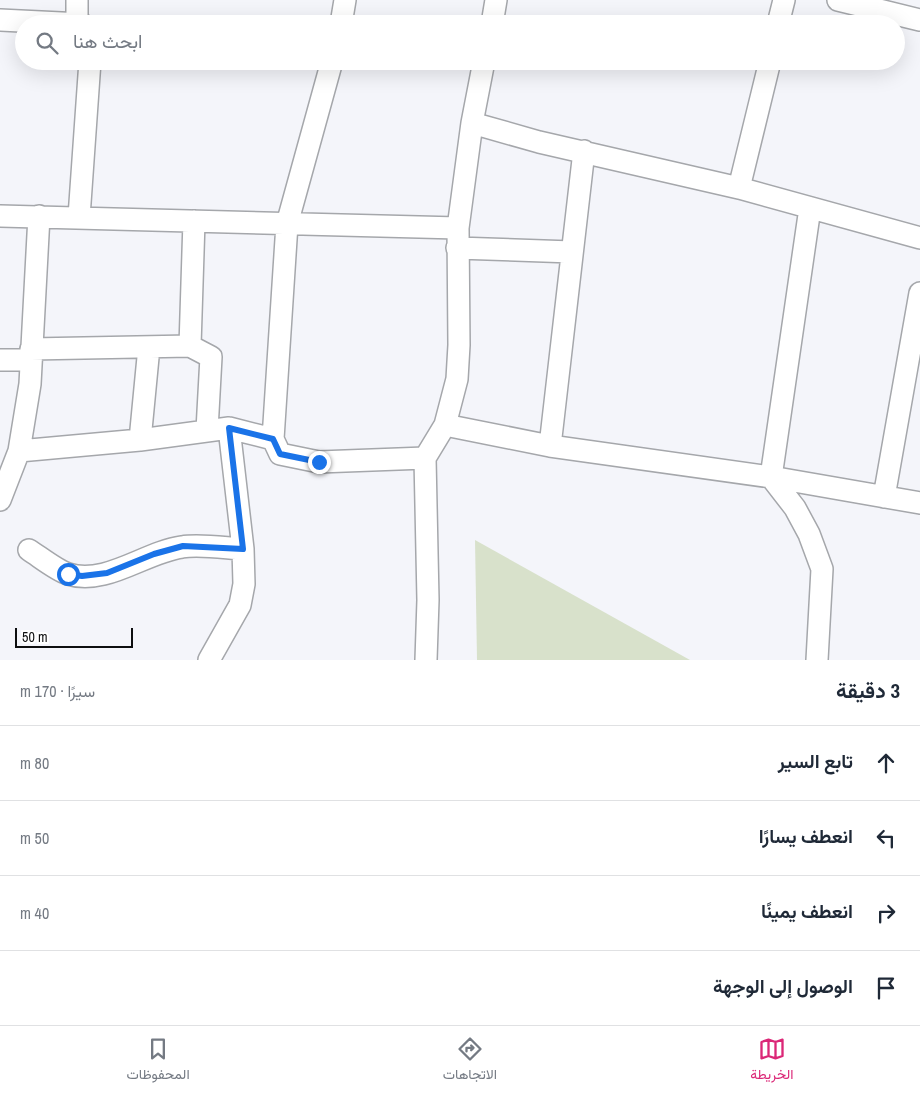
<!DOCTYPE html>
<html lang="ar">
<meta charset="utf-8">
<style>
:root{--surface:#fff;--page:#f2f2f3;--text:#1f2937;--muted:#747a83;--line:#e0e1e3;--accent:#db2777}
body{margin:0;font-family:"Archivo Narrow",Vazirmatn,sans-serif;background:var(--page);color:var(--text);direction:rtl}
.scale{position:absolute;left:15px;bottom:12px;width:118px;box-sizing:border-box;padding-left:5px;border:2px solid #0d0e0f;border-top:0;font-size:14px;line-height:18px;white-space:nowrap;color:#0d0e0f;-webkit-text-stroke:4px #fff;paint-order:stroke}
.stop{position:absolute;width:15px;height:15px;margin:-11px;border:4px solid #1a73e8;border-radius:50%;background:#fff}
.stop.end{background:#1a73e8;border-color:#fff;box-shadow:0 1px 5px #0008}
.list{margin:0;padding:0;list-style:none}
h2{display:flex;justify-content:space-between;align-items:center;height:65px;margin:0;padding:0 20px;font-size:21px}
h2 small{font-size:16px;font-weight:400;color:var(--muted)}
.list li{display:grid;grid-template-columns:32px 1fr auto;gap:15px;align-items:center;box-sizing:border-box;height:75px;padding:0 20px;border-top:1px solid var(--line)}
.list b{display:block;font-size:19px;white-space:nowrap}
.list em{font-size:16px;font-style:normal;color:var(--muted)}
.icon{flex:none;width:28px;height:28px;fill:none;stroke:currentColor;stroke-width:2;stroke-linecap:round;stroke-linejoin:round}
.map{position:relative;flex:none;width:920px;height:660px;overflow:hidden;direction:ltr}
.search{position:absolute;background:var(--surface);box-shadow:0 5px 20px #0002;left:15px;right:15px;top:15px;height:55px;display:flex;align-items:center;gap:12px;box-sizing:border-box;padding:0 18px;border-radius:28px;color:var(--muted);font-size:19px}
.sheet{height:365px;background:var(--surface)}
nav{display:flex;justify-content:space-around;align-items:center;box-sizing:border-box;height:70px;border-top:1px solid var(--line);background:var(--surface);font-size:14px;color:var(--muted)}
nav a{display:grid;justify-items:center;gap:2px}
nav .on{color:var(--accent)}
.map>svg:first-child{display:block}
.green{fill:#d8e1cb}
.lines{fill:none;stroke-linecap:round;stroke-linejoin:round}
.minor-casing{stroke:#a5a7ab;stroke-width:24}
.minor{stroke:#fff;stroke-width:21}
.route{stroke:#1a73e8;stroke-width:6}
</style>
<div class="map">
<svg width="920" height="660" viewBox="0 0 920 660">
<rect width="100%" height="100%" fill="#f4f5fa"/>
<path class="green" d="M475,540L690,660H477Z"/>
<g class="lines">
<defs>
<path id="minor" d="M77,0V23
M838,0L920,20
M0,20L82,24
M341,24L345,0
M492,24L496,0
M778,24L784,0
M472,123L484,61
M739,188L770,61
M810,208L771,477L795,508L809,534L822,569L817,660
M0,216L458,228L459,345L457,379L445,425L425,458L319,462L280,454L273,439
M79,217L90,61
M458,228L472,123L539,142L739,188L920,238
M457,248L572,252
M190,346L194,221
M31,349L190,346L211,357L207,430
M0,360H31
M445,425L550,446L771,477L920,503
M140,440L149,347
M550,446L584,151
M19,451L140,440L229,428L273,439L287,224L332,61
M425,458L428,600L426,660
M884,497L920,293
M0,500L19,451L30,384L39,216
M29,550C40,557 56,570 68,574C106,586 145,552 182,547C199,544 225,548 243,549
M209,660L240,605L244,584L243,549L229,428"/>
</defs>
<use href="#minor" class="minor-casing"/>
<use href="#minor" class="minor"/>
</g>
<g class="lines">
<path class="route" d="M68,574L82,576L107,573L154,554L183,546L243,549L229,428L273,439L280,454L319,462"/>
</g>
</svg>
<div class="scale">50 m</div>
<div class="stop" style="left:68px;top:574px"></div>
<div class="stop end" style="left:319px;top:462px"></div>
<div class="search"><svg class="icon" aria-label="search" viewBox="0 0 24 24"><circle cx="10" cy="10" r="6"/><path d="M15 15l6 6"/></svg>ابحث هنا</div>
</div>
<section class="sheet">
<h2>3 دقيقة<small>سيرًا · 170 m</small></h2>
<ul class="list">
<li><svg class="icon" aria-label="ahead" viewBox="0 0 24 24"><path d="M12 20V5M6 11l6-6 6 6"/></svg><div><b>تابع السير</b></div><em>80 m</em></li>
<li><svg class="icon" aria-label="left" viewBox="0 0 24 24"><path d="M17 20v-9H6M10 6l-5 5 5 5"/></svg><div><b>انعطف يسارًا</b></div><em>50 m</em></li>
<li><svg class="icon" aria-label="right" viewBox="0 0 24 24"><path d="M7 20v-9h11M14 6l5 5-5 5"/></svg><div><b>انعطف يمينًا</b></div><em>40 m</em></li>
<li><svg class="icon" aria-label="arrive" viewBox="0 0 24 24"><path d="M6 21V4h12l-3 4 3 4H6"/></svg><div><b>الوصول إلى الوجهة</b></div></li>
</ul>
</section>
<nav>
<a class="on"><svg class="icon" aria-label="map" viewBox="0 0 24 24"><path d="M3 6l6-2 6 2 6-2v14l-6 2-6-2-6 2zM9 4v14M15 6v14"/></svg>الخريطة</a>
<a><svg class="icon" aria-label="directions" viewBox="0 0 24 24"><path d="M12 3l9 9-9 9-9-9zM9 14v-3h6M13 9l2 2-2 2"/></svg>الاتجاهات</a>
<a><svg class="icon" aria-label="saved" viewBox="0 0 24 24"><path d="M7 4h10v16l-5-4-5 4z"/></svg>المحفوظات</a>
</nav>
